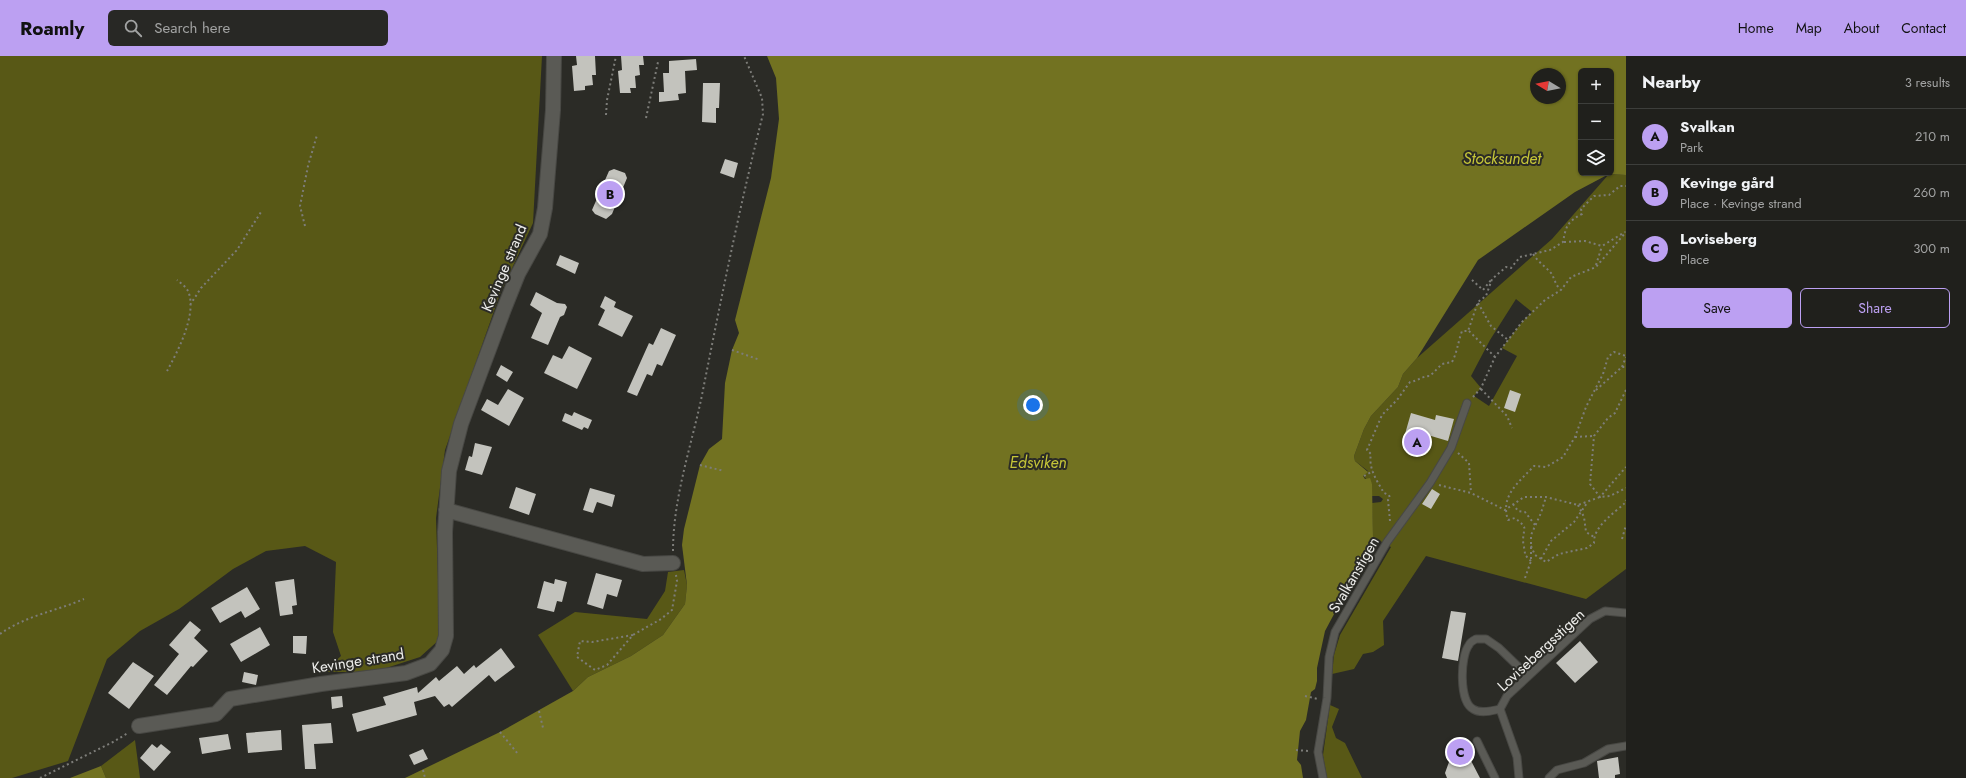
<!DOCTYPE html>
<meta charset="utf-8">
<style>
:root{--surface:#20201c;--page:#282825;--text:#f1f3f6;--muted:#a2a3a3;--line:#3d3e3b;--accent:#bca0f2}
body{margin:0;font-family:Jost,sans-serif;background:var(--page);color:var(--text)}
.controls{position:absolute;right:12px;top:12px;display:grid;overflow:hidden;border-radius:6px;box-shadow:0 1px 3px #0004}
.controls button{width:36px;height:36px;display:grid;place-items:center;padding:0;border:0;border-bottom:1px solid var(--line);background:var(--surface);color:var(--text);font:20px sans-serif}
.compass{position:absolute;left:1530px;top:12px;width:36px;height:36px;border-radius:50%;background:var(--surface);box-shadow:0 1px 3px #0004;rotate:280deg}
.you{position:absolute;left:1033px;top:349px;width:14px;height:14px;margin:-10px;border:3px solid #fff;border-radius:50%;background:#1a73e8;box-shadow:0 0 0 6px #1a73e833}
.badge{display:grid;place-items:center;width:26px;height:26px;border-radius:50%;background:var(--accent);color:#111;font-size:13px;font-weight:700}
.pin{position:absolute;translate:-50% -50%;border:2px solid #fff;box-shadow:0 1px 4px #0006}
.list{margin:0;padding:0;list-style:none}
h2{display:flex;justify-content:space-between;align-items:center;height:52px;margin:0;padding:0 16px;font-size:17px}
h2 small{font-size:13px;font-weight:400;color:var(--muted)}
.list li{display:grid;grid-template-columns:26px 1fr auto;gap:12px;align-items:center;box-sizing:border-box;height:56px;padding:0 16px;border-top:1px solid var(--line)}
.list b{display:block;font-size:15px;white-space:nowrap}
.list p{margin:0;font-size:13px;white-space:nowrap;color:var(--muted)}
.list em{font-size:13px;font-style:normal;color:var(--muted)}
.actions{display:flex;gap:8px;padding:12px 16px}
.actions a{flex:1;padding:9px 0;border:1px solid var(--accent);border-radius:6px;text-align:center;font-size:14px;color:var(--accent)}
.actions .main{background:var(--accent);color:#111}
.icon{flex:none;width:22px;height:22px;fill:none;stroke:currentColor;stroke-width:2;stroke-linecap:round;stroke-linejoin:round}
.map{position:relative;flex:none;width:1626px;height:722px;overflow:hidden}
header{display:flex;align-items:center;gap:24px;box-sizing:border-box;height:56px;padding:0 20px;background:var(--accent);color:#111}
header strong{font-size:19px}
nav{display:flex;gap:22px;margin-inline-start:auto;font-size:14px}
.search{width:280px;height:36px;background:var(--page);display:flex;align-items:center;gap:10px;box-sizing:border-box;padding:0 14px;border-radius:6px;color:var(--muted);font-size:15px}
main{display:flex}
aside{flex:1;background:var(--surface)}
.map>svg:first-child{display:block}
.green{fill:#585816;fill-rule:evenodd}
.water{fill:#727221;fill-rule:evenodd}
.building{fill:#c3c3bd}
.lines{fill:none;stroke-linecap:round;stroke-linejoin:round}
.service-casing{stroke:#484844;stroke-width:9}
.minor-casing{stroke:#484844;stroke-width:16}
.path{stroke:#7d7d79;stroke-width:2;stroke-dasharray:2 3;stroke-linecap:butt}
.service{stroke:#5a5a55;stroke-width:7}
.minor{stroke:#5a5a55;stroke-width:14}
.labels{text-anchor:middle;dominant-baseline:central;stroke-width:4;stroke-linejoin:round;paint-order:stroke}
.street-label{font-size:15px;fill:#eeeeeb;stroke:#2b2b26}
.water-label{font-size:16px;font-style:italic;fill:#c6c638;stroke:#2b2b26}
</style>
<header>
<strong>Roamly</strong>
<div class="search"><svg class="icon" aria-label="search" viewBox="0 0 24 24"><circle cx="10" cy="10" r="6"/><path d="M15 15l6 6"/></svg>Search here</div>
<nav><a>Home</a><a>Map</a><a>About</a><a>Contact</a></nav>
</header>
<main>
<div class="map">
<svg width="1626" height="722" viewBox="0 0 1626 722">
<rect width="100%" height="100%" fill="#2b2b26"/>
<path class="green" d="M0,0H542L533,167L500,238L445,394L436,462L440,583L420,601L374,616H323L341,600L333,576L336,506L305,490L266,495L233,513L179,553L140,575L107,603L68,705L12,722H0Z
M1609,118L1626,119V513L1586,543L1426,500L1383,565L1384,589L1373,596L1363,598L1354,613L1332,618L1334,599L1340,579L1391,491L1373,481L1372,447L1381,446L1383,443L1379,440H1372V428L1363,420L1368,415L1355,405L1354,400L1364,373L1371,360L1398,331L1403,318L1417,302L1552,183ZM1516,243L1532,256L1522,266L1502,292L1517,300L1489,350L1474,340L1481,332L1471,320L1490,284Z
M684,514L687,529L685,548L663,579L631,600L588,621L573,635L538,579L575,556L647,563L665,535L668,516Z
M1330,649L1339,653L1332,671L1336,682L1345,687L1362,722H1327L1323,699Z
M135,684L140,722H106L101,710Z"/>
<path class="water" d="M767,0H1626V119L1609,118L1575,136L1478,204L1417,302L1403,318L1398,331L1371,360L1364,373L1354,400L1355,405L1368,416L1363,420L1365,423L1370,422L1372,428L1373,481L1364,502L1325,575L1317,612V625L1315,633L1311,636L1306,664L1300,675L1297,704L1301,709L1303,722H405L500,676L573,635L588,621L631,600L663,579L685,548L687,529L682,489L684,473L700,409L709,393L722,383L725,327L732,294L739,277L735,264L771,122L779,63L776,22ZM1581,15H1611V117H1581ZM1536,18H1560V42H1536Z
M101,710L106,722H70Z"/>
<path class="building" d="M576,0H595L596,19H592L593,29L585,30V34L574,35L572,10L577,9Z
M621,0H643L644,9H639L640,19L635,20L636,32H630L631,37H620L618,15L622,14Z
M696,3L697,14L685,15L686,37L678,38L679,44L659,46V36H664L663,17H669V5Z
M703,27H720L719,52H716V67L702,66Z
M725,103L738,107L734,122L720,117Z
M614,113L625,117L627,122L612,158L606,163L595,158L592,154L609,115Z
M560,199L579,207L575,218L556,209Z
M536,236L557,247L565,248L567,251L564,259L560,261L548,289L531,282L542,257L530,249Z
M605,240L616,246L614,251L633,260L622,281L598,269L605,254L600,251Z
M661,272L676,279L662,310L657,308L652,320L647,318L637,340L627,336L649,287L653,289Z
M569,290L592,302L577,333L544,317L553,299L562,303Z
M501,309L513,316L507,326L496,319Z
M508,333L524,342L509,370L481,354L487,343L498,349Z
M1510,334L1521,338L1515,356L1504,352Z
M574,356L592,364L588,373L584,371L582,374L562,365L565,357L572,360Z
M1411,357L1435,364L1436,359L1454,363L1448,385L1421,377L1419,382L1405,378Z
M475,387L492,391L482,419L465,414L469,400L472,401Z
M516,431L536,438L529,459L509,452Z
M590,432L615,439L612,451L597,446L593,457L583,454Z
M1432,433L1440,438L1431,453L1422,448Z
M596,517L622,524L617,541L607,538L603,553L587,548Z
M294,523L297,549L292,550L293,558L280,560L275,526Z
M555,523L567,526L562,546L557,545L554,556L537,552L544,525L554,528Z
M247,531L260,553L245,562L241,555L220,567L211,552Z
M1451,555L1466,557L1458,605L1442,602Z
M190,565L201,574L194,582L208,595L193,611L191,610L167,639L154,629L179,598L169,589Z
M260,571L270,589L241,606L230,588Z
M293,580H307L306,598L293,597Z
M1580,585L1598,606L1575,627L1556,607Z
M501,592L515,611L495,626L489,619L452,651L449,648L444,651L435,640L414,646L417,659L357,676L352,658L386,649L383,641L417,631L418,637L436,621L439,625L457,610L464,618L474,609L476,612Z
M133,606L154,620L129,653L108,637Z
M244,616L258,619L256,629L242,626Z
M342,640L343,651L332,653L331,641Z
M331,667L333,687L314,688L316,713H305L302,669Z
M281,674L282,694L248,697L246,677Z
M228,678L231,693L202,698L199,682Z
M1457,684L1470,688L1467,697L1480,722H1447L1445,717Z
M152,688L157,692L161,688L171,696L154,715L140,702Z
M423,693L428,703L414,709L409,699Z
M1618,701L1620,718L1615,719V722H1599L1597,705Z"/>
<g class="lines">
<defs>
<path id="service" d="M1500,653C1492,655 1480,658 1473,653C1459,646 1460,600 1469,589C1470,586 1474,584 1476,583H1486L1499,592L1528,620
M1477,685L1495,722
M1323,722L1318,696L1327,642L1329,601L1335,576L1387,486L1430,427L1451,392L1467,347
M1519,722L1517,701L1500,653L1507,640L1590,563L1605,555L1626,557
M1549,722L1557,714L1584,707L1608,693L1626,690"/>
<path id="minor" d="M446,454L643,508L673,507
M139,670L216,658L230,643L321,628L406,617L430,608L442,594L446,580L445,476L449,415L461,368L504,253L518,218L540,178L545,152L553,54L554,0"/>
</defs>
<use href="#service" class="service-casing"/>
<use href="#minor" class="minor-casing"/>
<path class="path" d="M606,59L607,44L616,0
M646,62L658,6
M305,170L300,150L308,110L317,79
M1564,186L1585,185L1602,190L1625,176
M1533,198C1539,207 1546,211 1551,217C1555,223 1555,229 1561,234
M1596,209L1602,190
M1472,224L1483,234L1491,224
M1478,247L1491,270L1508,284
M190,249L201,232L237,194L261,156
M1469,275L1495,301
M732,294L760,304
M1622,311L1626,301
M167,315C177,297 198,257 188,235C186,231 181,227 177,224
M1481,333L1507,360L1512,372
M1596,334L1622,311H1626
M1626,334L1615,357L1608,362L1594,380L1590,428L1600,441L1626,411
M1473,341L1481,332L1495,301L1522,266L1545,244L1561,234L1571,221L1596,211L1626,176
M1575,381L1593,380
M1458,397L1469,407L1471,437
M700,409L724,415
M1364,420L1373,415
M1439,429L1471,437L1505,454L1524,441H1546L1578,449L1600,441L1610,440L1626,432
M1513,448L1518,455L1525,456L1535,469
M1578,449L1584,461L1586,476L1594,481
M1390,465L1388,444L1390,442L1389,439L1384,437C1377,425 1368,412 1371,398L1367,394L1382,359L1397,344L1410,326C1418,325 1422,320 1430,320L1442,308L1452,306C1457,297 1458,286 1462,275H1468L1478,246L1486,240L1492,223L1506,211L1511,212L1520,201L1550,194L1563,186C1566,170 1567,166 1582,158L1581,153L1594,140L1609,139L1620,130H1626
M1622,483L1626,469
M1531,490L1535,499L1546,506L1559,498L1587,492L1594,487C1593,471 1614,457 1625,447L1626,444
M673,495C673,444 690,394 701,344C720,248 739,153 763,58L762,42L744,0
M1541,503L1551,485L1574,466L1587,447
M1531,505L1525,499C1525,494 1523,488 1523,484C1524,469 1528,473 1515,462L1508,464C1500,440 1518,427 1534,410L1546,411L1563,401L1575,381L1586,351L1603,318L1608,301L1614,296L1626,300
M1525,522L1531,505V479L1541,457L1546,441
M0,578C25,560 56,555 84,543
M633,579L592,586L580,585L577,601L595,614L607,609L633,579L661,563L672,554L677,525L676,519
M1305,640L1318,643
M539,655L543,672
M500,676L518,698
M1296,694L1309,695
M423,714L425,722
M40,722L113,686L128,677"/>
<use href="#service" class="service"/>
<use href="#minor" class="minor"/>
</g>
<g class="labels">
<g class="street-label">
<text transform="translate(504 212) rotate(-67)">Kevinge strand</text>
<text transform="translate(1354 519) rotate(-60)">Svalkanstigen</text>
<text transform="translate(1541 594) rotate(-43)">Lovisebergsstigen</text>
<text transform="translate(358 605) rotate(-9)">Kevinge strand</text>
</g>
<g class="water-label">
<text x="1502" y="102">Stocksundet</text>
<text x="1038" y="406">Edsviken</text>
</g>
</g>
</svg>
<div class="controls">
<button>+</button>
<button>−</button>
<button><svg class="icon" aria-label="layers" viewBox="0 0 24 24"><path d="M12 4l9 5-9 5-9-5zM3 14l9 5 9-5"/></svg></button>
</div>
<svg class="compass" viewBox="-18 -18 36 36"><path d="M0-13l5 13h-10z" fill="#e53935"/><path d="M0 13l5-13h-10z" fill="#a2a3a3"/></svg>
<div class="you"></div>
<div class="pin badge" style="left:1417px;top:386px">A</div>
<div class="pin badge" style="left:610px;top:138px">B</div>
<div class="pin badge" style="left:1460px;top:696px">C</div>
</div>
<aside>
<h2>Nearby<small>3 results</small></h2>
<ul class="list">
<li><span class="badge">A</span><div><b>Svalkan</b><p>Park</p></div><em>210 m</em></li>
<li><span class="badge">B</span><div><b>Kevinge gård</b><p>Place · Kevinge strand</p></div><em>260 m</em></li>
<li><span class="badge">C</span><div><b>Loviseberg</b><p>Place</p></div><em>300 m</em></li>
</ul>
<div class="actions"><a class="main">Save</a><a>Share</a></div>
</aside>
</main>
